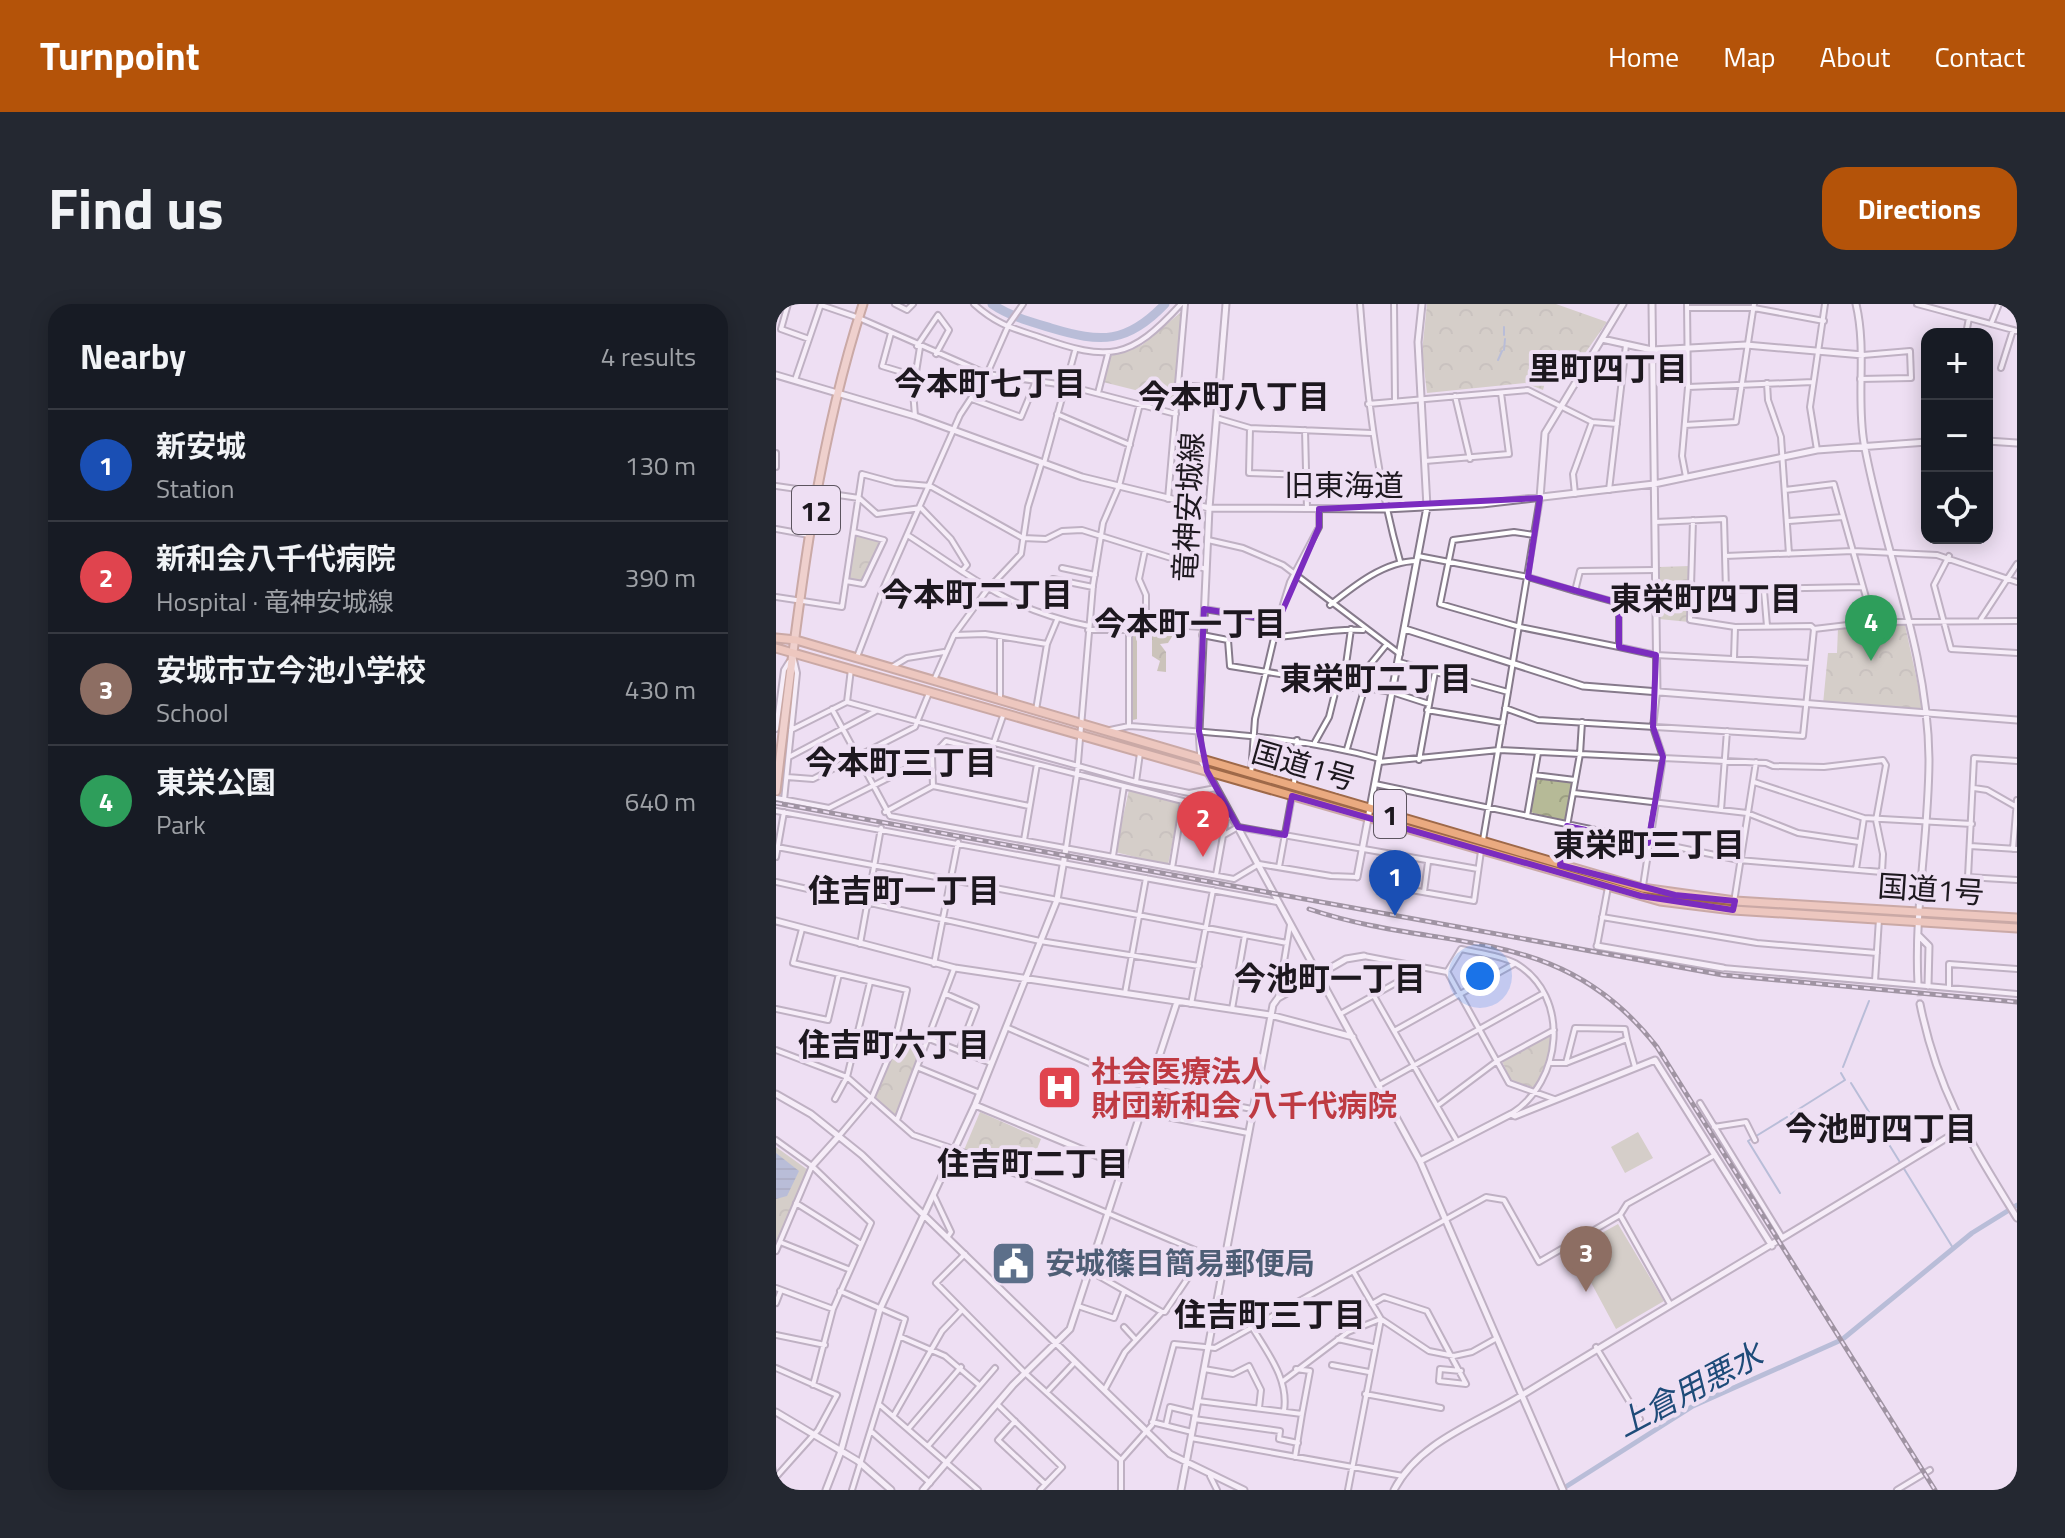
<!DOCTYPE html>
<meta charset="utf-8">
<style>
:root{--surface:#171b24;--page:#242831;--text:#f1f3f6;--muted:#9ea1a6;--line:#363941;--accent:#b45309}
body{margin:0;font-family:"Titillium Web","Noto Sans JP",sans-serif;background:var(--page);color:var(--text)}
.controls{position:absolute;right:24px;top:24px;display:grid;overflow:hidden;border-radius:16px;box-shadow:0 4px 20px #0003}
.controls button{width:72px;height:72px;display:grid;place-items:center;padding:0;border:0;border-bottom:2px solid var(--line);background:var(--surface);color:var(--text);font:40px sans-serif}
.you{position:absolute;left:704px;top:672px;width:28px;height:28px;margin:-20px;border:6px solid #fff;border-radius:50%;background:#1a73e8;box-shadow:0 0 0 12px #1a73e833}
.badge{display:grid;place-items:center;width:52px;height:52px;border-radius:50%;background:var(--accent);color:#fff;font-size:26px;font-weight:700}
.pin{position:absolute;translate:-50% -66px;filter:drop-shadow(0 2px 4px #0008)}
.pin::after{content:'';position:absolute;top:42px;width:28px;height:24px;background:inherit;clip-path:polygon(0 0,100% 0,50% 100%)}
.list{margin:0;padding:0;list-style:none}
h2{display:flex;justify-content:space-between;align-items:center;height:104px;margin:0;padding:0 32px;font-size:34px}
h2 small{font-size:26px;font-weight:400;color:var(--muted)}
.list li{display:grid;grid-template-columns:52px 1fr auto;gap:24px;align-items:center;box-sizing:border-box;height:112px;padding:0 32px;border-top:2px solid var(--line)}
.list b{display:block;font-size:30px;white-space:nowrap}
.list p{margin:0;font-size:26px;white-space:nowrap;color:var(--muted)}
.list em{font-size:26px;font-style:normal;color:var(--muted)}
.icon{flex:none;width:44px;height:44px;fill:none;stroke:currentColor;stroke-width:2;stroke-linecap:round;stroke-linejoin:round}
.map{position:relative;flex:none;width:1241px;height:1186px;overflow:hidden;border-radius:24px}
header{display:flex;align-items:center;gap:48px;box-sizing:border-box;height:112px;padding:0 40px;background:var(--accent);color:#fff}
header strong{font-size:38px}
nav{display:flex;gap:44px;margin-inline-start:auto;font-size:28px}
.intro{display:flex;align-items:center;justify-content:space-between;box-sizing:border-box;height:192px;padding:0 48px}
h1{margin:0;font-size:56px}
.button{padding:20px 36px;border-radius:24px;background:var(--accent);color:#fff;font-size:28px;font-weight:700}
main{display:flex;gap:48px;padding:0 48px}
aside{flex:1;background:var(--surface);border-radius:24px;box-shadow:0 4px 20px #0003}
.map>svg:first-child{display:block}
.grass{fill:#b6ba97}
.forest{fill:url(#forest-crowns)}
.park{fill:url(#park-crowns)}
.water{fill:url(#water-rules)}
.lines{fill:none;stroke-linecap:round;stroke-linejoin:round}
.stream{stroke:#7896b8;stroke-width:2}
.canal{stroke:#7896b8;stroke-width:5}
.river{stroke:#7896b8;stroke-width:9}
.tertiary-tunnel{stroke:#c4b7c9;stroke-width:5;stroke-dasharray:5 2.5;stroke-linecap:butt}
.minor-casing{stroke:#867a8b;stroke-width:8}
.tertiary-casing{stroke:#867a8b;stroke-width:9}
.primary-casing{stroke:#9e6949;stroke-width:11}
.trunk-casing{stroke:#9e6949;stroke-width:11}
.minor{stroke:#fff;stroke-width:4}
.tertiary{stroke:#fff;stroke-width:5}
.primary{stroke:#efbfa0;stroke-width:7}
.trunk{stroke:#eaaa80;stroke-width:7}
.rail-casing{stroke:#403a43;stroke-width:5}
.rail{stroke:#eedff3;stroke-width:2;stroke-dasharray:6;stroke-linecap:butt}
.marked{fill:none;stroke:#7b2cbf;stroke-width:6;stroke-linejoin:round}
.labels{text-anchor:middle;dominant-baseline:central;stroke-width:8;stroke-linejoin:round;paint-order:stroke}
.shield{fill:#eedff3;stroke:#5c545f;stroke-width:2}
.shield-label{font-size:28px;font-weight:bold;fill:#1d181f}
.street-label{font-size:30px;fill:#1d181f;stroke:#eedff3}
.health-label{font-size:30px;font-weight:bold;fill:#be3a42;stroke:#eedff3;text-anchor:start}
.service-label{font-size:30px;font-weight:bold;fill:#4e5e75;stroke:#eedff3;text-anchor:start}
.neighbourhood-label{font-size:32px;font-weight:bold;fill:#1d181f;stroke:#eedff3}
.water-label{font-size:32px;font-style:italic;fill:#1e4b79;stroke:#eedff3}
</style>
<header>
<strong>Turnpoint</strong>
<nav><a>Home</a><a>Map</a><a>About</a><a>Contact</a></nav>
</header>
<div class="intro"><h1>Find us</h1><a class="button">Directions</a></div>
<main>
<aside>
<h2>Nearby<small>4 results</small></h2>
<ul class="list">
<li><span class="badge" style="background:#1a4fb4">1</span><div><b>新安城</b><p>Station</p></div><em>130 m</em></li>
<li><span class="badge" style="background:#e0444e">2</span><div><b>新和会八千代病院</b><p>Hospital · 竜神安城線</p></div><em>390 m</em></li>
<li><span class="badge" style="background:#8d6e63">3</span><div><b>安城市立今池小学校</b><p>School</p></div><em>430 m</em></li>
<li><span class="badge" style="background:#2e9e5b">4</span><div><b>東栄公園</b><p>Park</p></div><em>640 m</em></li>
</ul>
</aside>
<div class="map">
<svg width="1241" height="1186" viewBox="0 0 1241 1186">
<defs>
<pattern id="forest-crowns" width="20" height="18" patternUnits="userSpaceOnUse" patternTransform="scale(2)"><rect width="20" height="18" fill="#a0a377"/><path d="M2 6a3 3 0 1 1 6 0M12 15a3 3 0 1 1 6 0" fill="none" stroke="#828461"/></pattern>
<pattern id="park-crowns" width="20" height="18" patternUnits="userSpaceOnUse" patternTransform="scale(2)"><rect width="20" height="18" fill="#b6ba97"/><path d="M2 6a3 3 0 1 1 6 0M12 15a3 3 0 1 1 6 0" fill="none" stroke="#9c9f82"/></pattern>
<pattern id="water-rules" width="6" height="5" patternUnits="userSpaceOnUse" patternTransform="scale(2)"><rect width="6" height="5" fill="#7896b8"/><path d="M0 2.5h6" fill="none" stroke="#627995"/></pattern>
</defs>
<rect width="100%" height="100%" fill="#eedff3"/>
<path class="grass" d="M862,828L877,854L849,869L835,843Z
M842,920L888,997L840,1025L797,945Z"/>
<path class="forest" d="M381,323L392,324L397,331L392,339L384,340L390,348V368L381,367L384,357L376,352V330H361V415L357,416V327Z"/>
<path class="park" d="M651,0H780L831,18L800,62L777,49L767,86L749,79L651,89L646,48Z
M405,8L399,96L327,78L335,52L366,41Z
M80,230L105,237L85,278L73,276Z
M913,262V318L883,315V263Z
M1096,319L1129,321L1148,409L1047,400L1052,349H1061L1062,324Z
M762,473L797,479L788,518L754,508Z
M353,486L401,497L404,501L392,561L339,548Z
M774,729C780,747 768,767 759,784L735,777L725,755Z
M121,737L147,746L121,813L98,792Z
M204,808L265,835L250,872L188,846Z
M0,843L32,866L0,941Z"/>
<path class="water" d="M0,849L23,867L11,892L0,895Z"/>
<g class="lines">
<path class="stream" d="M728,23V31
M728,46L729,35
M722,56L726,47
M1067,763L1093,697
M1075,779L1177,944
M1015,810L1069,776L1065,769
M1004,889L972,837L1011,813"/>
<path class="canal" d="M1068,1034L1196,929L1241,901
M791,1182L917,1102L1063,1037"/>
<path class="river" d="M216,0C233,12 255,18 275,24C325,39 351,40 389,0"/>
<path class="tertiary-tunnel" d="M1142,680L1144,700"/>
<defs>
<path id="minor" d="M12,0L5,25L33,35
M119,0L131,6L137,0
M198,0C220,20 236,24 263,33C333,58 354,56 405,0
M584,0C591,88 600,172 624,257
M618,0L619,96
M1141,0L1241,27
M45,1L83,14L211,70L289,81L400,110
M911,4H978L1048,17
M1215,20L1223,0
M115,29L106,62L139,72
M1190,30L1193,14
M141,42L162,11L173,26L160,50
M1225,64L1237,26
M1084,75L1135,74L1134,47L1087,51
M19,76L45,0
M991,79L992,96L1005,133L1013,250
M403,81L442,84
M912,83L1037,78
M322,89L332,50
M679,92L694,155
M196,95L245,113L260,77
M592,100L752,86L816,118L841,120
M281,110L354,141
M139,112L137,87L144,43
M440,114L474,124L595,129
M909,121L960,118L978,0
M474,124L473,169L604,173
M529,126L531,205
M1041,146L1034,103L1049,0
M0,149V163
M649,157L733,150L725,89
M268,159L299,47
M910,173L906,152L912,83L911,0
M0,182L83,194L101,210L145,204
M833,186L850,41
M1009,186L1058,180L1097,318
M799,190L797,170L816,118
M392,195L409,0
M145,204L175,235L191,261L186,267
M917,216L914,316L959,323L1035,322L1038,325L1097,318L1241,317
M1013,217L1067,213
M879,218L948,215L950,287
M0,225L33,231
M758,231L738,228L677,236L664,300L744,323L843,343V299L799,287L804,267L879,266
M133,232C199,275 233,306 313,322
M432,236L467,244L507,261L624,350
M369,246L363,275L370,291V322
M642,252L752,273L799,287
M949,252L1077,247L1161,251L1241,278
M1173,252L1158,281L1175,345L1241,349
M286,264L319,271
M277,275L317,283
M70,277L87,280L108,236L78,228
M915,286L1086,283
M988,287L991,322
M0,293L66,303L86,170L119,179L154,182L247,234L270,235L286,227L306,226L430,265
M554,301C579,281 609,257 641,257
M428,305L502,317
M1205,315L1241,260
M312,326H353L382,320L426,323
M353,326V422
M178,331L209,330L271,340
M426,331L452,336L454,362L616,388L653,400
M501,333C530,331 558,324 587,326
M843,343L880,351L1034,359
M81,353L107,285L184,111L211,70L233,20L247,0
M958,354L959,323
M623,358L732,388L764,194
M116,363L131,354L168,348
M158,376L178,331L211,286L245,250L252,203L265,161
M567,382L575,325
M575,384L611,340
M224,394V333
M71,398L75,365
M729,404L762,416L1027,432L1038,325
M56,405L114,512L458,575L483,560L555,572L581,573
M260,406L271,340L281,316
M651,406L727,419
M0,425L8,366L13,358
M15,426L71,398L360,478L413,489L440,484
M334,426L353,422C438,429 521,432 604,455
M539,438L553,413L561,381
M217,441L228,409
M571,445L588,386
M13,453L100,407
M643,456L659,368
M1241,457L1198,454L1192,573L1241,576
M475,470L479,415L502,317L514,278L543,223V205
M758,471L799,476
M11,473L37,475L139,423L153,389
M360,478L364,449
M978,478L1088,514L1196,520
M518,480L521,436
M599,480L963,556L1106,568L1107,550L1100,516L1110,461L1107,456L1048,463L997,462L990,459L723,446L603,458
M157,482L156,452L170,437L407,497L396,564
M1198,484L1211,486L1239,502
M798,489L971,509L1022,529L1083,538
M0,494L53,504L156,452
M8,496L21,369L18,356
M945,506L951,427
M0,507L501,598
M109,508L157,482L253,502
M751,512L762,449
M448,531L462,523L702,565
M248,536L261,460
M707,536L732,388
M1194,542L1241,545
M1,543L511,639
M290,544L301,470L317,281L327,219L343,182L364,100
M1237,545L1241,496
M337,552L348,482
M0,553L8,508
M784,561L804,450L806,418
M503,563L516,492
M1080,565L1088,514
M440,571L450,515L455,511
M0,578L264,637L423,662
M867,582L887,453L877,423L881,389
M624,584L698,597L705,547
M648,588L652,558
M958,598L980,458
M826,613L981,639L1101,649
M26,625L17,659L131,686L118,741L96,793L63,832
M84,640L105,524
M821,642L832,583
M588,652L671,668
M158,660L182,538
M947,664L1241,690
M671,668L685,645C703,649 723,651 739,659C796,692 786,778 735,810
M672,669L733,779L778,795
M1099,677L1103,615
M1173,684V660L1241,665
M349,689L370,574
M170,690L200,703L183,747
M598,692L681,837
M502,694L514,621
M415,700L437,586
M0,705L52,716L63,670
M456,705L469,631
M566,709L627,675L630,660
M230,723L373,785L476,805
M618,727L738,660
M153,735L215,759
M851,735L859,763
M0,746L71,773L137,831L195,851L447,958
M775,759H790L851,735L849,725L799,724L790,759
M143,764L204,789
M603,781L768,689
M59,795L71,773L94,678
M924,799L1006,933
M661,802L721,757L778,726
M366,808L472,829
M121,816L178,665
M938,823L970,818L979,836
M0,836L36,862L95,919L57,1005L37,1081
M158,892L175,928L171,934
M20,899L85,940
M844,911L894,1000
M4,938L72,965
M0,947L36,862
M189,950L160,979L249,1069L345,1156
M314,967L386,1008L349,1048L329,1085
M577,967L605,1015L653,1047L678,1052L696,1048L721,1034
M0,984L57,1005
M64,987L129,1015L76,1186
M0,999L5,986
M596,1000L608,993L651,1007L690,1080L663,1077L664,1065L685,1067
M302,1002L338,1014L348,988
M386,1008H389L428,950
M348,1023L360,1036
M476,1023C492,1050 513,1075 508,1107
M0,1031L49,1041
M125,1033L169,1052L203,1081
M562,1035L597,1043
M820,1043L864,1115
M556,1061L593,1068
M0,1064L61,1091L42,1126L0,1173
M428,1065L457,1070L473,1062L485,1086L483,1104
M520,1065L534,1067L526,1110
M507,1077L572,1028L602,1016
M271,1088L299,1058
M589,1090L665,1104
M422,1097L526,1110L519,1153
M221,1100L286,1163L264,1186
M104,1101L202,1186
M118,1111L166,1027L185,1007
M418,1115L504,1127L503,1135L522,1139
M239,1117L222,1136L269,1180
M376,1118L416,1128
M390,1121L394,1103L419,1109
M133,1124L185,1063
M96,1128L154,1179
M415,1134L627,1172
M152,1142L219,1064
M434,1172L441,1186
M345,1186V1156L376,1121L398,1040L439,1044L710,893L728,896L763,958L844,911L851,900L939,851
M572,1186L605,1015
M1121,1186L1154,1166"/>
<path id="tertiary" d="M450,0L433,204L423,427L425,456L644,857L787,1186
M876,0L881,389
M1080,0C1091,47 1080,92 1088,139C1107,245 1152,345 1153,455C1153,530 1138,605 1142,680
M826,35L876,46L970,41L1087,51
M0,71L139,112L306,173L433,204L609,205L706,200L878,180L1041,146L1151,138
M1211,137L1241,139
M764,194L769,129L847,0
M629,325L807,382L1241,416
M581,573L651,203L642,38L646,0
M0,617L179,664L494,711L577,733
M1142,631L1153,642L1152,682
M821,642L947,664
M1144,700C1162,789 1195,839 1241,914
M0,790L35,810L86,851L394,1150L468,1186
M199,801L348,863
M644,857L735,810L739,812L879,756L996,942
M36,862L63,832
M0,1108L82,1157L115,1186
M50,1186L64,1150L104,1005L199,801L281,596L290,544
M147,1186L237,1081L294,1025L401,698
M405,1186L497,701L502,694L570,655L588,652
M618,1186C644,1136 704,1118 748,1090C893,1001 1040,915 1185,825"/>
<path id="primary" d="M0,487C20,324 36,157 87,0"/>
<path id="trunk" d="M0,334L20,336L866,584L959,597L1241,614
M0,344L884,597L957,606L1241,624"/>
</defs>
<use href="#minor" class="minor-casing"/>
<use href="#tertiary" class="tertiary-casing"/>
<use href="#primary" class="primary-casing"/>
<use href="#trunk" class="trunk-casing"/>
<use href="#minor" class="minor"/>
<use href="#tertiary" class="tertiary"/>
<use href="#primary" class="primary"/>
<use href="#trunk" class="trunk"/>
<defs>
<path id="rail" d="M0,499L947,671L1241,698
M533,605C666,650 783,617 881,743L1159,1186"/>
</defs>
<use href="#rail" class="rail-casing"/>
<use href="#rail" class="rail"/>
</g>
<path d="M0 0H1241V1186H0ZM764,194L752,273L843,299V343L880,351L877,423L887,453L872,539L791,522L784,561L899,591L959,597L957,606L865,592L516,492L509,531L462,523L431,467L423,427L428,305L502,317L543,223V205Z" fill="#eedff3" fill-opacity=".55" fill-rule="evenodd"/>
<path class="marked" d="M764,194L752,273L843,299V343L880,351L877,423L887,453L872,539L791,522L784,561L899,591L959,597L957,606L865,592L516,492L509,531L462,523L431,467L423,427L428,305L502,317L543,223V205Z"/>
<defs>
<symbol id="hospital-square" viewBox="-11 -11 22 22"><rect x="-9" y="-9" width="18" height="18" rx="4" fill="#e0444e" stroke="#eedff3"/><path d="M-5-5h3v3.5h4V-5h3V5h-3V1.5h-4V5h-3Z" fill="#fff"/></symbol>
<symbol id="civic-square" viewBox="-11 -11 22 22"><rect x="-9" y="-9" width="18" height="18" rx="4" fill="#5c6f8a" stroke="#eedff3"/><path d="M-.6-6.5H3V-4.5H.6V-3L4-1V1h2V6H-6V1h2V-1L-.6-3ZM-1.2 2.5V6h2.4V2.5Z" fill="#fff"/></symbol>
</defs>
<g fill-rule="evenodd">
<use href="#hospital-square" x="258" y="758" width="51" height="51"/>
<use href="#civic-square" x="212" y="934" width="51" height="51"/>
</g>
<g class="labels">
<g class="shield">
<rect x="16" y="182" width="48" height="48" rx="6"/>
<rect x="598" y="486" width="32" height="48" rx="6"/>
</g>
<g class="shield-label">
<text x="40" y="206">12</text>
<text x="614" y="510">1</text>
</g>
<g class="street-label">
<text x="568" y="181">旧東海道</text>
<text transform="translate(412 203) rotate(-87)">竜神安城線</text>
<text transform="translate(528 461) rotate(16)">国道1号</text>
<text transform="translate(1155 585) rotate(4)">国道1号</text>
</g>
<g class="health-label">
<text x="315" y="767">社会医療法人<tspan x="315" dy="34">財団新和会 八千代病院</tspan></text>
</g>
<g class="service-label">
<text x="269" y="959">安城篠目簡易郵便局</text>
</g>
<g class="neighbourhood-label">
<text x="832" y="64">里町四丁目</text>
<text x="214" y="79">今本町七丁目</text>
<text x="458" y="92">今本町八丁目</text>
<text x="201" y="290">今本町二丁目</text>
<text x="930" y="294">東栄町四丁目</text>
<text x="414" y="319">今本町一丁目</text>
<text x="600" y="374">東栄町二丁目</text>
<text x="125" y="458">今本町三丁目</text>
<text x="873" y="540">東栄町三丁目</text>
<text x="128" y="586">住吉町一丁目</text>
<text x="554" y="674">今池町一丁目</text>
<text x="118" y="740">住吉町六丁目</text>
<text x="1105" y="824">今池町四丁目</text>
<text x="257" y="859">住吉町二丁目</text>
<text x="494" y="1010">住吉町三丁目</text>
</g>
<g class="water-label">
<text transform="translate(913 1085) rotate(-28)">上倉用悪水</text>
</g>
</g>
</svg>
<div class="controls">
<button>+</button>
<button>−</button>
<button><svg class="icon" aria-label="locate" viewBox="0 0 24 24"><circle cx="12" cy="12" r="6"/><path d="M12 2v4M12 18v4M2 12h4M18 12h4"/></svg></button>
</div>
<div class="you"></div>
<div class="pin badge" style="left:619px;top:612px;background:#1a4fb4">1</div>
<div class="pin badge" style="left:427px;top:553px;background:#e0444e">2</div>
<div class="pin badge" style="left:810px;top:988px;background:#8d6e63">3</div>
<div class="pin badge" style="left:1095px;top:357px;background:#2e9e5b">4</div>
</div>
</main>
